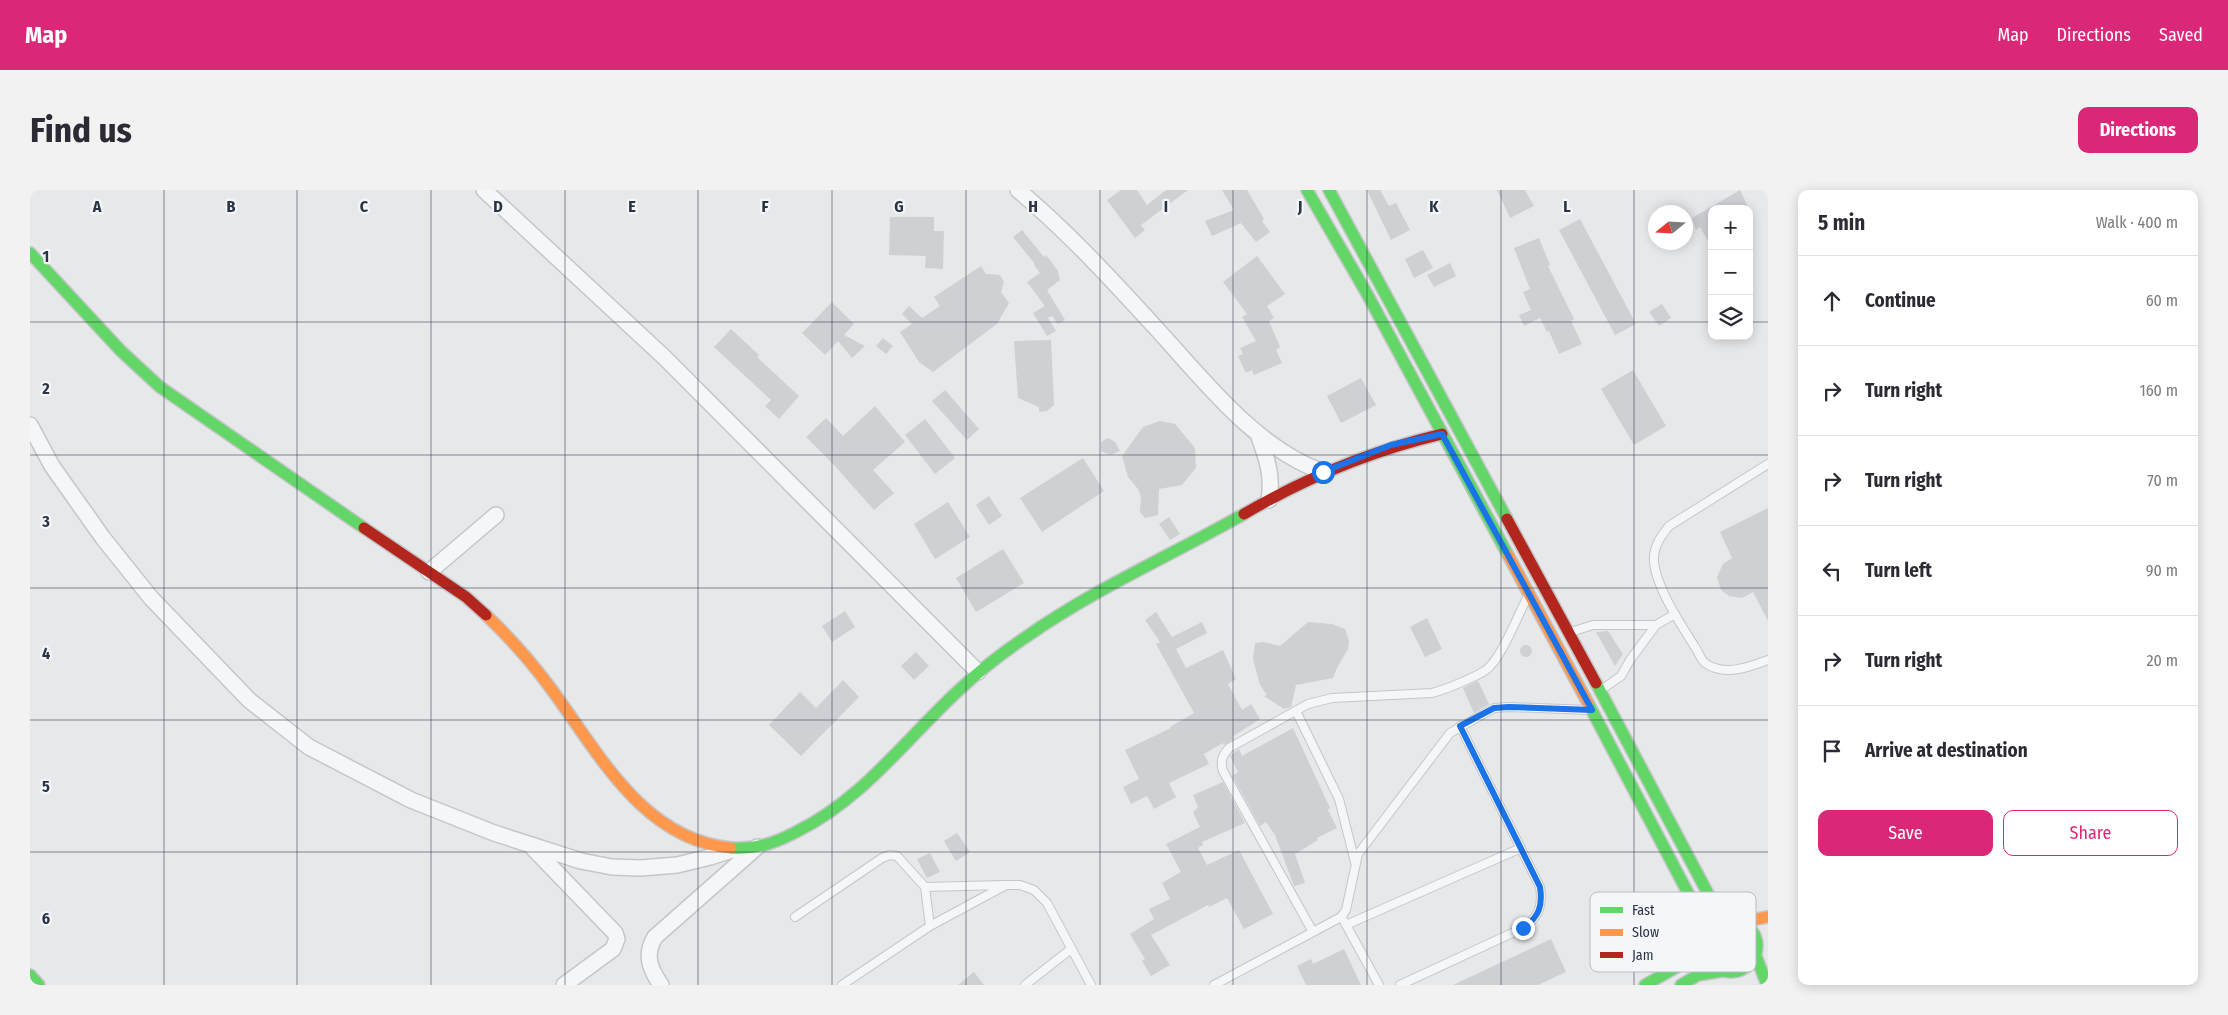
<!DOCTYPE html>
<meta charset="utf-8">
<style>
:root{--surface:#fff;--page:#f2f2f3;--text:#2b2b33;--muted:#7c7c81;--line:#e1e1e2;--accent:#db2777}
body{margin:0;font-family:"Fira Sans Condensed",sans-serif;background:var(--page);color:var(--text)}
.controls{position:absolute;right:15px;top:15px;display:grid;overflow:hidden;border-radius:10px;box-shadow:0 2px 12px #0003}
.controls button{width:45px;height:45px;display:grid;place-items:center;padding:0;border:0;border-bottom:1px solid var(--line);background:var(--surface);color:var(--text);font:25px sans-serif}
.compass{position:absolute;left:1618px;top:15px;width:45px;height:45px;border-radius:50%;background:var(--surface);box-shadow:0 2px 12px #0003;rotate:252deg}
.stop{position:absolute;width:15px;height:15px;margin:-11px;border:4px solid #1a73e8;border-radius:50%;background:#fff}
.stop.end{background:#1a73e8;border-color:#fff;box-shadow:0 1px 5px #0008}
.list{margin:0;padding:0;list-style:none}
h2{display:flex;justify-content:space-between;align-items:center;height:65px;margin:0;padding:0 20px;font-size:21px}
h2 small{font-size:16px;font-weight:400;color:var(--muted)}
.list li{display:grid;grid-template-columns:32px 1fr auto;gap:15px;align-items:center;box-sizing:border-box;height:90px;padding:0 20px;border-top:1px solid var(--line)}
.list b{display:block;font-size:19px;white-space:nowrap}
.list em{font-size:16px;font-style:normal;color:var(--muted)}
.actions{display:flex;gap:10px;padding:15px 20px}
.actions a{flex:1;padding:11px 0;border:1px solid var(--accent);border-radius:10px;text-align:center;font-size:18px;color:var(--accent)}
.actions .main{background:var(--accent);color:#fff}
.icon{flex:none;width:28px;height:28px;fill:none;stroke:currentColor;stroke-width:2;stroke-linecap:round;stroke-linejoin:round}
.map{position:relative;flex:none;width:1738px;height:795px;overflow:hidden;border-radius:10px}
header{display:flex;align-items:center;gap:30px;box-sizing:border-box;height:70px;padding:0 25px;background:var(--accent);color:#fff}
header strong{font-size:24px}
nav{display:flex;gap:28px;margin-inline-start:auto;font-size:18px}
.intro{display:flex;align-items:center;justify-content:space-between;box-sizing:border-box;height:120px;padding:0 30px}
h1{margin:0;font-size:35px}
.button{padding:12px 22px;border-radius:10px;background:var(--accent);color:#fff;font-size:18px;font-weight:700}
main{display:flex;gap:30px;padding:0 30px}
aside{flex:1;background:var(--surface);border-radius:10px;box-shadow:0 2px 12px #0003}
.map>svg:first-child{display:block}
.building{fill:#ced0d3}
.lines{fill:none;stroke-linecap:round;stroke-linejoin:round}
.lane-casing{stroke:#c4c6c8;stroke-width:10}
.street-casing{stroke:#c4c6c8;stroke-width:18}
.fast-casing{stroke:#c4c6c8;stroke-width:14}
.slow-casing{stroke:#c4c6c8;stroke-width:14}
.jam-casing{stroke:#c4c6c8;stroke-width:14}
.lane{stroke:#f5f6f7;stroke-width:8}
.street{stroke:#f5f6f7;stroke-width:15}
.fast{stroke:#63d668;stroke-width:11}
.slow{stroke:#ff974d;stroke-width:11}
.jam{stroke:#b3261e;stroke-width:11}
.route{stroke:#1a73e8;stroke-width:6}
.grid{fill:none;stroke:#2b3445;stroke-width:1;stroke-opacity:0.55}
.key{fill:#f4f6f9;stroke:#b8bcc3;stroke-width:1}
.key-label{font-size:14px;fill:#2b3445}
.grid-label{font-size:16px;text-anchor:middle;font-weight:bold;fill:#2b3445;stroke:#f4f6f9;stroke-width:4.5;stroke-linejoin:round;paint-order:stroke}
</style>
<header>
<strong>Map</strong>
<nav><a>Map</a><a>Directions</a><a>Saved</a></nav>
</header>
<div class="intro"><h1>Find us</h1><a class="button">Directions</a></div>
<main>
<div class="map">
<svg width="1738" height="795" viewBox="0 0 1738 795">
<rect width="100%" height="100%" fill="#e6e8ea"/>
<path class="building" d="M1091,0H1107L1117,15L1136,0H1158L1111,35L1115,40L1105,48L1077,10Z
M1192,0H1217L1234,29L1232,31L1240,42L1226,52L1211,33L1182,46L1175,31L1204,20Z
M1337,0H1350L1359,16L1366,13L1380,40L1361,50Z
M1467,0H1495L1504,16L1480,28Z
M1710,0L1719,19H1682V58L1670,37L1666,40L1662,28Z
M860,27H904V41H914L913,79L895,78L896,66L859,65Z
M1550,29L1606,134L1585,145L1529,40Z
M992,40L1014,67L1016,65L1028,81L1030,90L1017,100L1035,130L1028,134L1022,126L1018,128L1026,141L1017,146L1003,123L1015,116L997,92L1010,83L1004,75L1005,74L983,47Z
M1509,48L1520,75L1518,76L1544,129L1541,131L1552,154L1529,164L1519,141L1517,142L1510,128L1494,136L1489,125L1501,120L1493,102L1500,99L1484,58Z
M1393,60L1403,78L1384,88L1375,69Z
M1227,66L1255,104L1237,116L1244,128L1239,131L1250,157L1246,160L1252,173L1224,185L1222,180L1216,183L1208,166L1213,164L1210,158L1226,151L1212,127L1217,124L1193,92Z
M1420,73L1426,86L1404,97L1397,85Z
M951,76L956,84L970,85L974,92L971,102L979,113L967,134L903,182L889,172L870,142L882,134L872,124L879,116L892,128L910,116L904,107Z
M802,112L824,134L814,145L835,156L822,168L808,151L795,165L772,143Z
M1632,114L1641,128L1629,136L1619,122Z
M701,139L729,165L727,167L769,206L749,229L735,216L741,210L684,157Z
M853,148L863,156L856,164L846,156Z
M1021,150L1024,215L1017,221L1009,222V217L988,208L984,151Z
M1603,180L1636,236L1604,255L1571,199Z
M1331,188L1346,215L1311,233L1297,206Z
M915,200L949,239L937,250L902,211Z
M845,216L875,252L843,280L864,303L844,320L804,275L776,247L796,228L813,246Z
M895,229L925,268L905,284L875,245Z
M1130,231L1145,234L1165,258L1166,278L1152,295L1129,299L1128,325L1115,328L1110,322L1111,307L1108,299L1098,287L1092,266L1113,237Z
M1078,248L1085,252L1090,261L1080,265L1071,261V252Z
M1053,268L1074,301L1012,342L990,308Z
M959,306L972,326L959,335L946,315Z
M918,312L940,347L905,369L884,334Z
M1738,318V431L1723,402L1712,408L1699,406L1691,400L1687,387L1693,374L1702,368L1690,342Z
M1139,327L1150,344L1140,350L1129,334Z
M973,359L994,393L946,422L926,388Z
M815,421L825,437L802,452L792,436Z
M1126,422L1142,447L1172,432L1177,443L1146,459L1156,478L1193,460L1206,489L1198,494L1212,520L1221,514L1230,529L1202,547L1204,549L1194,555L1193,553L1174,564L1179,574L1139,593L1146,607L1124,619L1117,606L1101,614L1093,597L1109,589L1095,560L1141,538L1140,537L1164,523L1126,454L1130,452L1115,430Z
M1397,428L1412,459L1395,467L1380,437Z
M1278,432L1302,434L1315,439L1319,451L1318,459L1307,478L1303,488L1266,495L1261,517L1254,519L1234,506L1237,505L1230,495L1223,469L1225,453L1233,452L1250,456Z
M1578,441L1593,464L1585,476L1566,442Z
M1490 461a6 6 0 1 1 12 0a6 6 0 1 1-12 0Z
M886,462L899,476L884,490L871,476Z
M813,490L829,507L771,566L739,535L770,502L786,518Z
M1448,491L1459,514L1444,523L1433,498Z
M1263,538L1300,618L1298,620L1307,638L1287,648L1288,650L1265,664L1275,693L1264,696L1245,645L1236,632L1230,636L1203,587V585L1208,582L1200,566L1209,559L1212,566Z
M1193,592L1215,633L1172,652L1173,655L1168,658L1177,675L1209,660L1243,724L1214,739L1197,708L1179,717L1178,715L1121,745L1140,775L1121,786L1112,771L1115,769L1100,744L1124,729L1119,719L1140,709L1132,693L1151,682L1136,654L1170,637L1163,622L1168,617L1163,605Z
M927,643L940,662L926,671L914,651Z
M900,663L910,682L897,688L887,669Z
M1521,749L1536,782L1508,795H1423Z
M1314,759L1331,795H1276L1267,776L1281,769L1283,774Z
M944,782L954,795H928Z"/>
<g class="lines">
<defs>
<path id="lane" d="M1738,274L1639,336C1632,345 1625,354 1624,366C1622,392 1652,436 1665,457C1668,461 1671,470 1675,473C1695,487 1719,477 1738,470
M1541,442L1563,435H1626
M1571,500L1591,486L1600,470L1626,435L1645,424
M1266,521L1309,609L1325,672
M895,697L973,695
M765,727L852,668L860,665L867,666L895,697L900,736
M1314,731L1349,795
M1316,735L1491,658
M1283,742L1193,581C1190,571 1192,566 1199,558L1278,514L1302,508L1402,503C1414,500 1446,487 1456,480C1471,469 1488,425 1497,408
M812,795L900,736L976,695H990L1004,700L1017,713L1061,795
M995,795L1041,759
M1184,795L1311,727L1316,720L1328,664L1420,543L1464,518L1479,517L1560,520
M1370,795L1493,738C1509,727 1513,716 1510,697L1430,536"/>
<path id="street" d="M454,0L635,168L948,482
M988,0C1038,42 1081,89 1125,137C1173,189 1225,258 1293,282
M0,235L22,276L73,348L121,408L219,510L279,557L381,610L464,643L551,671L582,677L611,678L647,675L680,667L702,660
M1229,247C1237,269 1243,286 1239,310
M399,382L466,325
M501,656L585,743L587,749L583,759L534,795
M631,795C620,779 614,765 625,747L727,657"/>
<path id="fast" d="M1277,0L1336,102L1478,365
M1299,0L1477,329
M0,63L91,161L130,197L334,338
M1566,493L1683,713L1702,729
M1558,513L1668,722L1676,748
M701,658C725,660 745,653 766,642C833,609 874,551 928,501C949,481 972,463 996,447C1064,399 1142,365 1214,324
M1675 756a26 26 0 1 1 52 0a26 26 0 1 1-52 0Z
M1726,766L1737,795
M0,785L9,795
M1615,795L1659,770L1675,754
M1651,795L1668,785L1692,781"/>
<path id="slow" d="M1478,365L1558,513
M456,425C479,447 500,470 519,496C568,561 611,649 701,658
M1711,732L1738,727"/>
<path id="jam" d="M1214,324C1277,287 1341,261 1412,244
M1477,329L1566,493
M334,338L436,407L456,425"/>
</defs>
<use href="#lane" class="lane-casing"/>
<use href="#street" class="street-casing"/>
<use href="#fast" class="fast-casing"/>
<use href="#slow" class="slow-casing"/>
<use href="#jam" class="jam-casing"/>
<use href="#lane" class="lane"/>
<use href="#street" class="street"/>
<use href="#fast" class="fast"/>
<use href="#slow" class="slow"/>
<use href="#jam" class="jam"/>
</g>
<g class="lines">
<path class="route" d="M1293,282L1361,255L1412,244L1562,520L1479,517L1464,518L1430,536L1510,697C1513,716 1509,727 1493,738"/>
</g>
<path class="grid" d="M134,0V795M267,0V795M401,0V795M535,0V795M668,0V795M802,0V795M936,0V795M1070,0V795M1203,0V795M1337,0V795M1471,0V795M1604,0V795M0,132H1682M1719,132H1738M0,265H1738M0,398H1738M0,530H1738M0,662H1738"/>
<rect x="1560" y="702" width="166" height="80" rx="8" class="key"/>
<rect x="1570" y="717" width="23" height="6" fill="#63d668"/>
<rect x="1570" y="739" width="23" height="7" fill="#ff974d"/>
<rect x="1570" y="762" width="23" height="6" fill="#b3261e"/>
<g class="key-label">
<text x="1602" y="725">Fast</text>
<text x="1602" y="747">Slow</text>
<text x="1602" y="770">Jam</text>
</g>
<g class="grid-label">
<text x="67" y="22">A</text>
<text x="201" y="22">B</text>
<text x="334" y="22">C</text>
<text x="468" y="22">D</text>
<text x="602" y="22">E</text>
<text x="735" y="22">F</text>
<text x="869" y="22">G</text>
<text x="1003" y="22">H</text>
<text x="1136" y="22">I</text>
<text x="1270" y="22">J</text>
<text x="1404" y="22">K</text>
<text x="1537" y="22">L</text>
<text x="16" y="72">1</text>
<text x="16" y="204">2</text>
<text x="16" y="337">3</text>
<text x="16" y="469">4</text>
<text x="16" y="602">5</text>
<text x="16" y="734">6</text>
</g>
</svg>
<div class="controls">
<button>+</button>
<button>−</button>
<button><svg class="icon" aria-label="layers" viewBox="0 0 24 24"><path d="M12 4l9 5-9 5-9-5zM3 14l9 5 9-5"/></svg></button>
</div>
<svg class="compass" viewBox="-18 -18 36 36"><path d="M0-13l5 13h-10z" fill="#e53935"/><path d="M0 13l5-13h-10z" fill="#7c7c81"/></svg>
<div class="stop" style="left:1293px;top:282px"></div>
<div class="stop end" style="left:1493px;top:738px"></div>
</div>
<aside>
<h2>5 min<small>Walk · 400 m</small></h2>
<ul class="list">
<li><svg class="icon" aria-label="ahead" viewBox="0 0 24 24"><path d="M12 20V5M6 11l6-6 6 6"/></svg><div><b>Continue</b></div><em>60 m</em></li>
<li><svg class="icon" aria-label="right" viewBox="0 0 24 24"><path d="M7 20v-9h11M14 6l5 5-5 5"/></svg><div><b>Turn right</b></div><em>160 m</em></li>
<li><svg class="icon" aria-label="right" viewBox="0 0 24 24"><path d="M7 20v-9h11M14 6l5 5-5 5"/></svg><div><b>Turn right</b></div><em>70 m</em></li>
<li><svg class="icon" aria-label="left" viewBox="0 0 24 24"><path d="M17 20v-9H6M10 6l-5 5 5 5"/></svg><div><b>Turn left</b></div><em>90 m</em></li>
<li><svg class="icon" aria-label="right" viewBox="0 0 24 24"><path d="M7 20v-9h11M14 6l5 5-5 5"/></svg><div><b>Turn right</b></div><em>20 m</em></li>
<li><svg class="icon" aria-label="arrive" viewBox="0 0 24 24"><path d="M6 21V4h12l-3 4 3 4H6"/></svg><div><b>Arrive at destination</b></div></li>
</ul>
<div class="actions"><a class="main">Save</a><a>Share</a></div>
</aside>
</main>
